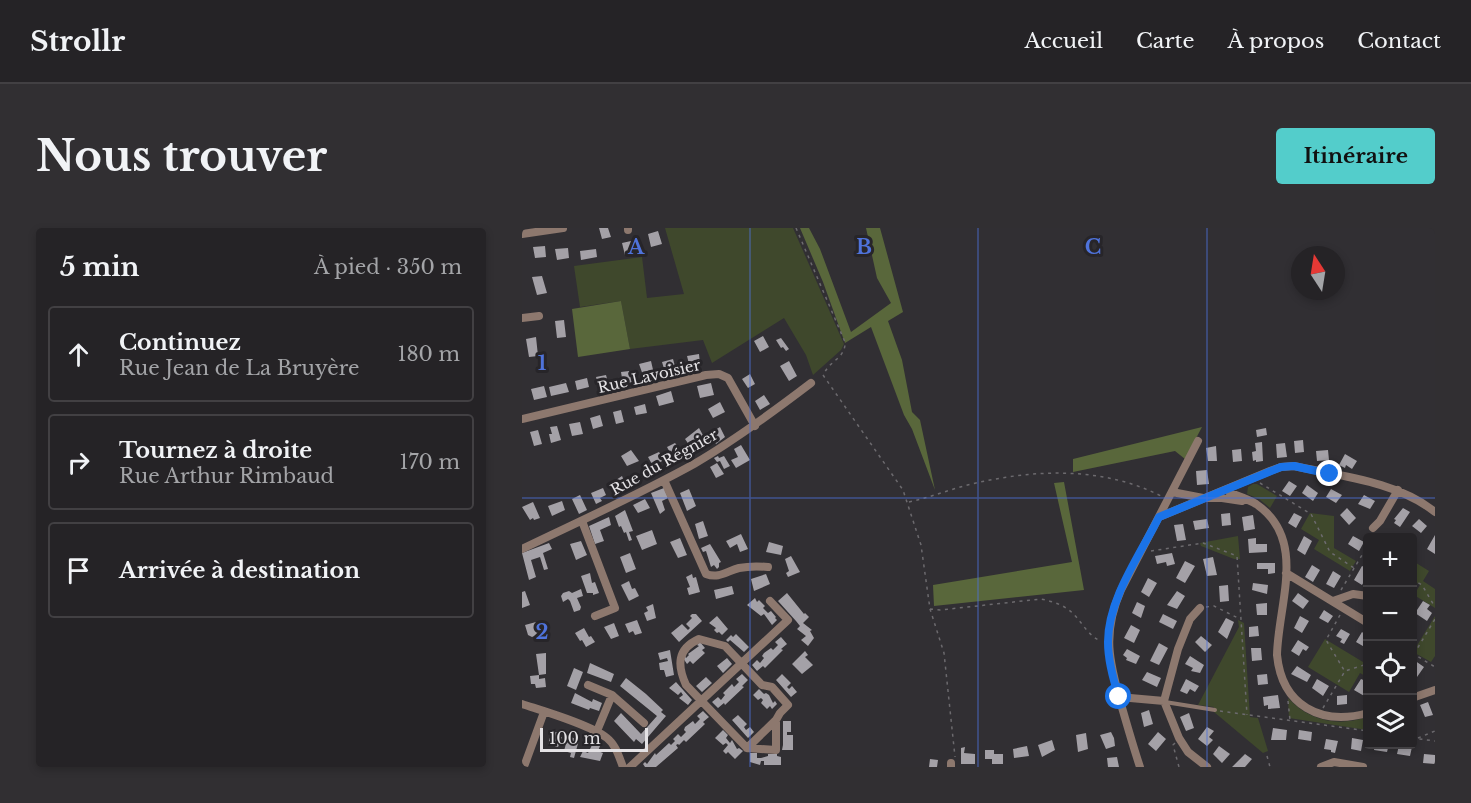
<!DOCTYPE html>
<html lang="fr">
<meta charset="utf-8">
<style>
:root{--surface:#252326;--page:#312f32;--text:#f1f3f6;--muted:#a3a4a7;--line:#424043;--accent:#53cdcb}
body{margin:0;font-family:"Libre Baskerville",serif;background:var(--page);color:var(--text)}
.controls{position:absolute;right:18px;bottom:18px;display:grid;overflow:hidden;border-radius:6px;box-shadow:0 3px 9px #0003}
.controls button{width:54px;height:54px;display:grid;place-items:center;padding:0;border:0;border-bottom:2px solid var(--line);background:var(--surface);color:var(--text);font:30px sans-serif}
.compass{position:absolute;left:769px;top:18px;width:54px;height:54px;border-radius:50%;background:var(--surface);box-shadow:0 3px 9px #0003;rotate:348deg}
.scale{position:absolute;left:18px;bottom:15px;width:108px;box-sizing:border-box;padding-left:6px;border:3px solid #e4e2e5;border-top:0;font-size:16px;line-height:21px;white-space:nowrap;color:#e4e2e5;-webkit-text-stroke:4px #272529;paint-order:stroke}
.stop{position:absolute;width:18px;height:18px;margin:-14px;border:4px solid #1a73e8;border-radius:50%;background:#fff}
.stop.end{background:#1a73e8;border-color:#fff;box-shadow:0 2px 6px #0008}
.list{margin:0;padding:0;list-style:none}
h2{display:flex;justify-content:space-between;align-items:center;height:78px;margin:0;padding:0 24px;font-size:26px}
h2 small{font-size:20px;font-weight:400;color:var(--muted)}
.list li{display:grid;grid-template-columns:39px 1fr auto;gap:18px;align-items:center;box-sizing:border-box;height:96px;margin:0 12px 12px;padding:0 12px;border:2px solid var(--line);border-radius:6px}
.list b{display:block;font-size:22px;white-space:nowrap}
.list p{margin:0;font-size:20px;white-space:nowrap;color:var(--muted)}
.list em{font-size:20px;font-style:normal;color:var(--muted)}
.icon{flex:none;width:33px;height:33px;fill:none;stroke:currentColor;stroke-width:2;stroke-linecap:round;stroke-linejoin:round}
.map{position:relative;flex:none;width:913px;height:539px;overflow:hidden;border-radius:6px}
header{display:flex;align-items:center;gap:36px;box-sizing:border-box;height:84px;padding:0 30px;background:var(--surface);border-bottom:2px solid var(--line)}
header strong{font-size:28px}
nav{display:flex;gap:33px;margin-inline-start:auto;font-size:21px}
.intro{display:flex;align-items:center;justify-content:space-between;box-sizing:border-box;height:144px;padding:0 36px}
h1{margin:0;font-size:42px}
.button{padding:15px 27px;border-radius:6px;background:var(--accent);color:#111;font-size:21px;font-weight:700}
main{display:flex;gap:36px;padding:0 36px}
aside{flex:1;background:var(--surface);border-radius:6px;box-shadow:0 3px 9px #0003}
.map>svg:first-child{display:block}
.green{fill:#3f482c}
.forest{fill:#59673b}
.building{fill:#a4a1a7}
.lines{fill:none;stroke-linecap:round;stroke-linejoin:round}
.path{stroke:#6c6a6e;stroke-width:1.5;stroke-dasharray:3 4.5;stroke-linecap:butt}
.lane{stroke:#8d786e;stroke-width:4}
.street{stroke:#8d786e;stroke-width:8}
.route{stroke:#1a73e8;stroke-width:8}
.grid{fill:none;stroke:#4f73db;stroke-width:1.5;stroke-opacity:0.55}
.labels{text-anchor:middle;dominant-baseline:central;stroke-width:6;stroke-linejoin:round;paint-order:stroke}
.street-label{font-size:15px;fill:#e4e2e5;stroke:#272529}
.grid-label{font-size:20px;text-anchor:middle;font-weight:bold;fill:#4f73db;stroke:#272529;stroke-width:6;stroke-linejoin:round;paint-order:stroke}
</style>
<header>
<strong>Strollr</strong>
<nav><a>Accueil</a><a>Carte</a><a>À propos</a><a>Contact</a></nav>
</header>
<div class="intro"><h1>Nous trouver</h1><a class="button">Itinéraire</a></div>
<main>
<aside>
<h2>5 min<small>À pied · 350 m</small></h2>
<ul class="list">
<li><svg class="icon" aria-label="ahead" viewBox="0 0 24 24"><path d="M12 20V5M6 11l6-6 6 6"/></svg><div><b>Continuez</b><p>Rue Jean de La Bruyère</p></div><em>180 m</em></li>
<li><svg class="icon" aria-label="right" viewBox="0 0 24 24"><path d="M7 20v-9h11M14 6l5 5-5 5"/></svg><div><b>Tournez à droite</b><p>Rue Arthur Rimbaud</p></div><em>170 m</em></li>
<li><svg class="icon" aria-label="arrive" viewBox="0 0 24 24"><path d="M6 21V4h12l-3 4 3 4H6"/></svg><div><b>Arrivée à destination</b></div></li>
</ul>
</aside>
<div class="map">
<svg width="913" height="539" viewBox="0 0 913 539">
<rect width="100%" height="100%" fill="#312f33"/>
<path class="green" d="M143,0H271L322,116L319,122L291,147L284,127L262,90L190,135L181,112L108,121L99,73L58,79L52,38L120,29L125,70L162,66Z
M731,256H735L755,268L748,280L737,271L725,266L726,259Z
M788,285L812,288V320L834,333L828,343L792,321L797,312L779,301Z
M716,308L718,331H712L679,318L678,315Z
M891,333L907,343L901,353L913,361V380L892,367L898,357L891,352Z
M913,388V428L909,434L891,424Z
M716,392L722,395L728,489L736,490L746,523L741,525L692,484V479L676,477L717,399Z
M803,411L841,434L845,428V449L838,445L827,464L786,439Z
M766,470C787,493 816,499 845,489V502L767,490Z"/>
<path class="forest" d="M278,0H287L298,21L329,104L369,75L355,50L344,0H358L381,84L366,93L380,132L390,184L398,192L413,262L390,201L382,187L349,99L323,115L301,54Z
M99,73L108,121L56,129L50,81Z
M680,199L663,231L653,223L551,244V231Z
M542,254L562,362L412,378L411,357L550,334L532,255Z"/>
<path class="building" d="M77,0H86L89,9L80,11Z
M136,3L140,16L129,19L126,6Z
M109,13L112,24L103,27L100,15Z
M23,18L24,29L13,30L11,19Z
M46,20L47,30L35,32L33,21Z
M74,21L75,29L59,32L58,23Z
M20,48L25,65L15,67L10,49Z
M42,92L44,109L35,110L33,93Z
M241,108L247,119L238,124L232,113Z
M14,109L16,128L7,129L4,111Z
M259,110L267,121L264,123L261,119L259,120L254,112Z
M177,126L178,136L168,140L165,128Z
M151,131L154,142L143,144L140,134Z
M129,133L132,146L122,150L117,136Z
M267,133L275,148L267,153L258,138Z
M107,143L110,154L101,156L99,144Z
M228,146L233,156L226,160L220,151Z
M84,147L87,158L77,160L74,149Z
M65,150L67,159L55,162L53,153Z
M44,155L47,164L29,168L27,159Z
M189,155L192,167L178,170L175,158Z
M22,158L25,169L12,172L9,161Z
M149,163L152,174L137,178L134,168Z
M242,167L248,176L238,182L233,173Z
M198,174L203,184L191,190L186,181Z
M123,176L125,185L114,187L112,179Z
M99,182L102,194L94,196L91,184Z
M78,187L81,198L71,201L68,190Z
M58,194L61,206L50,208L47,196Z
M35,198L39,212L29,215L27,206H30L28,199Z
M198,199L203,209L194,216L188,205Z
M177,200L182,209L178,212L180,215L170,221L163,211Z
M744,200L745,207L735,209L734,202Z
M16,202L20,216L12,218L8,204Z
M781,212L782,224L773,225L772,213Z
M740,214L741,233L734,234V232L731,233L730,224L734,223L733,215Z
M153,215L162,226L152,232L145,219Z
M763,215L765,229L755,230L754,216Z
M219,217L228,232L214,240L209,232L216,229L212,221Z
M694,218L695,233H686L684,220Z
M719,221L720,233L711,234L710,222Z
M109,222L117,233L105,238L99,228Z
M806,222L807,232L795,233L794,223Z
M137,224L142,232L131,238L126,229Z
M823,226L835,233L830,241L824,237L823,240L817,237Z
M196,228L197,230L202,228L208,238L202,241L198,233L195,234L192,230Z
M195,235L202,246L194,250L188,239Z
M685,242L687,256L675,257L674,243Z
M100,248L105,260L96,265L91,254Z
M767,253L775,258L768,268L760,263Z
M785,257L796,265L791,273L780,265Z
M81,260L84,267L78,270L80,273L74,276L69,265Z
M142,260L146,270L140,273L143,282L138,286L129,265Z
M167,261L174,278L165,283L158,265Z
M809,261L820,267L814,275L804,269Z
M58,267L65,282L57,286L50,271Z
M842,267L853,273L848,281L836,276Z
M123,271L128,280L116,285L111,277Z
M40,273L43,282L30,288L26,278Z
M11,274L18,290L12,292L11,290L8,292L0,279Z
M825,280L834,290L827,297L818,287Z
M881,280L888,284L878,299L872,295L874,292L872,291Z
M103,282L111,303L107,304L110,312L107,313L104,304L102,305L99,298L97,299L93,288Z
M708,285L709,297L700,298L699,286Z
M772,285L780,289L774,300L766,295Z
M731,287L733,301L722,303L720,289Z
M87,289L89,297L78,302L82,313L73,316L67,298Z
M685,291L687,300L673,302L671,293Z
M897,291L905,298L899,305L890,298Z
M181,293L186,308L177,311L173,296Z
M661,296L664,312L655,313L652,297Z
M130,302L135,316L120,322L114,308Z
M219,306L226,321L218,324L215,316L208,320L204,313Z
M913,307V326L905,321Z
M782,308L790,313L783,327L775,322Z
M831,308L842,314L837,323L826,316Z
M158,310L165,327L156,330L148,314Z
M734,310V316H745V324L727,325L726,311Z
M59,313L65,327L54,332L48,316Z
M247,314L261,318L259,327L244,324Z
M27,315L30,321L21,325L26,341L22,342L18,329L9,332L14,349L7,352L0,325Z
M188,316L199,334L197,335V339L195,341L192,337L189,339L184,323L181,324L179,320Z
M108,325L114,341L104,345L98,329Z
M650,325L653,336L645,338L644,334L635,336L633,328Z
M269,328L278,344L266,349L264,345L267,343L263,331Z
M691,329L695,347L685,348L681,331Z
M663,333L673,338L663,355L654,350Z
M735,335H753V345L746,346V341H735Z
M790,337L798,342L791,354L783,349Z
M840,338L846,341V353L843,352L840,357L832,352Z
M811,343L819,348L812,360L804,356Z
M68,345L70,355L73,354L77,365L71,367V365H65L59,348Z
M170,346L171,350L174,349L178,364L167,367L165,360L168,359L164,349Z
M244,346L248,356L232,363L229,351Z
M626,350L635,355L627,369L619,364Z
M107,353L110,361L113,360L117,368L107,373L99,357Z
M731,355L746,357L745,366L730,362Z
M706,357L707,373L698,374L697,358Z
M210,358L212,366L194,371L192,362Z
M59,361L61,368L55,370L59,379L58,382L52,384L48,373L46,371L41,374L39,368L41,365L47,363L50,365Z
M3,363L8,377L0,380V364Z
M655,363L663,368L655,381L645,377Z
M265,365L282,386L283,385L287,389L281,395L290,402L288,403L292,410L286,418L279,412L284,408L275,401L278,398L274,393L256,373Z
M776,365L787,373L781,381L770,373Z
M233,370L235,374L237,372L243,378L241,380L246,385L249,383L254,389L253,390L255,392L250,397L242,386L239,388L225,377Z
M901,373L908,377L905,381L910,385L905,393L893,385Z
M615,374L623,378L619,390L610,385Z
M745,375V387H735L734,376Z
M131,376L134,390L125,393L122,385L126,383L124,379Z
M802,382L811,388L806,395L797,390Z
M170,386H174L180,393L157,414L149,405L160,396L166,402L168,400L164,396L170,390L168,388Z
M641,386L655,393L651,401L637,394Z
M195,388L206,401L200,407L197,404L195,405L192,402L194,400L187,395Z
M778,388L787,393L780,405L772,400Z
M704,390L712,394L705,411L696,404Z
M115,392L120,405L113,407L111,403L107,405L103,396Z
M14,394L17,406L10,409L6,407L3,397Z
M92,395L97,408L89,411L82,399Z
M609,397L618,402L612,415L602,410Z
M736,398L737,408L727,409V399Z
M62,400L67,409L69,408L73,414L64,419L60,412L58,413L53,405Z
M819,401L828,406L822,416L818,414L820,411L814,408Z
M840,404L845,408L846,421L834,414Z
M214,406L227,419L222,424L208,412L206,414L204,412L209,407L211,409Z
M679,408L690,417L683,424L673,414Z
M259,409L265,416L259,421L261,422L243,440L241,438L235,443L230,437L235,432L238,435L242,430L240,428L242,425L249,420L251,422L256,417L253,414Z
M776,412L787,419L784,423L781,421L777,428L769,423Z
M178,414L183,420L180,422L183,425L171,436L168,433L165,436L161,430L163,428L164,430L167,427L166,426L177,418L175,417Z
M637,415L646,420L637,437L628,433Z
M729,420H739L740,432L730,433Z
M605,421L618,428L614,436L604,432L605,430L601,427Z
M148,422L152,447L144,449L142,442H138L137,435L146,433L145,430L138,432L136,425Z
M283,423L286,427L283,429L291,437L280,446L270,436Z
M24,425V446L17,447L14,426Z
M668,428L682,437L678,445L669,443L671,440L663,436Z
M205,430L210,436L201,445L195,438Z
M892,432L902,439L895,449L891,446Z
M68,435L92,446L89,454L65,445Z
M775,438L789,447L785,454L769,446Z
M52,440L61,444L54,462L45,458Z
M625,444L639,450L635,459L620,452Z
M220,446L226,452L220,458L222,459L203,477L202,475L196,480L190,474L196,469L199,472L203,467L201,465L210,456L212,459L217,454L214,451Z
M260,446L269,455L265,459L267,461L270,458L275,464L269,469L254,452Z
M745,446L746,456L736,457L735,447Z
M17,447V451L23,450L24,459L14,460L13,456H9L8,448Z
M184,449L190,455L180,464L174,458Z
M104,450L124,466L141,482L139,484L144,488L120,516L114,511L112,514L92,493L99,485L119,506L135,488L98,458Z
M664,451L677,458L673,464L668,461L665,466L658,463Z
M795,451L807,458L801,468L790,460Z
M839,451L846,454L844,469L832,462Z
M154,454L170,472L166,477L157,470L161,467L159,464L156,467L147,460Z
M237,461L242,466L244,465L247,467L251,475L253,473L255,476L250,481L248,478L245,481L239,475L241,472L239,470L236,472L231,467Z
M53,465L70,474L71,471L80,475L77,483L68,480L67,482L49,475Z
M756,467L758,480L746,481V477L742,478L741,469Z
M825,467V476L815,477V468Z
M906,474L911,487L903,489L898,477Z
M627,482L631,496L622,499L619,485Z
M181,483L187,489L181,494L183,496L164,514L162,512L157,517L156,516L154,517L156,520L134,539H123L121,536L123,534L125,536L133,525L134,527L147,515L149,517L153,513L151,511L156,506L159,509L164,504L162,502L163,499L171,493L173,496L178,491L175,488Z
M667,485L672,500L664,503L658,489Z
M216,487L225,496L222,499L224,502L228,499L232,504L226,510L210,492Z
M261,493H269V504H265V507H271V522H260L261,517Z
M685,499L692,503L687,509L691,512L685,518L676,511Z
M751,500L765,502L764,512H749Z
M201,502L206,507L204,510L208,515L210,512L215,521L217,520L221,523L213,531L206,524L204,526L201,523L206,517L204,515L201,517L193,510Z
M777,502L790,504L789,513L776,511Z
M30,503L37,505L36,509H40L36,519L26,516Z
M589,504L592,510L593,518L584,521L578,507Z
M636,504L644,511L634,523L626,516Z
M564,505L566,521L556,524L554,507Z
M46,508L57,512L52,530L48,529L49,525L42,523Z
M830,510L841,512L839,523L829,521Z
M804,511L816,513L813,525L809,524V522L802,521Z
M530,512L533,522L520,529L516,517Z
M71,515L78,518L76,523L81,525L78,533L58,529L61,523L66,525Z
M853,516H867L865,524L852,522Z
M877,517L890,519L888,528L875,526Z
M505,518L507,528L492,530L491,521Z
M697,518L708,526L700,535L691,526Z
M443,519L442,525L453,526V536H439V520Z
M463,522H472V526H481V536H470V531H463Z
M228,525H235V530H239L246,528V526H255V528L259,529V537H242V533H239L238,537L228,534Z
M723,526L730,531L723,539H710Z
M902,526L913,527V536L901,535Z
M595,529L597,539H586L585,530Z
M408,531L416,532L415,539H407Z"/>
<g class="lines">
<path class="path" d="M274,0L323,114C324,130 307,133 302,146
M301,147L381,262L399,317L408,381L422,425L433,529
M738,255L789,286L808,324L832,340
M387,274C410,269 431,260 454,255C515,241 582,239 639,268
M629,323L681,315L715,328L725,487
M890,351L900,357L913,379
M819,362L843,322L846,324
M684,379L692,378L718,391
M408,381L418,382L519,371C529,373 539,376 547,382C559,391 565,408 579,413
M818,387L804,412L822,442
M890,425L913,439
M892,426L913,391
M766,473L768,492
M801,480L823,443L842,437L846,431
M698,483L846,503
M890,510L913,513
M896,510L913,503
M653,515L651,517L657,539
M745,528L748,539"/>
<path class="lane" d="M643,474L693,482"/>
<path class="street" d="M106,0V2
M0,6L41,0
M0,90L17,88
M0,191L184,147L197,146L206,150L233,198
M142,252L184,346C197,351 205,343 217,340C227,338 236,338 246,339
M650,264L681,270H700L720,273
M708,265C716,268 726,271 734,276C786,311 756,376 755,427C760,478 799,498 846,485
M637,289L748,243L759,239L772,238C819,248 876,254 913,284
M60,293L93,380L73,388
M851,300L858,293L876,262
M0,321C58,293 116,267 172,236C213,212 251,184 289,155
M764,345L846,395
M811,373L831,366L846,368
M678,380L668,391L656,421L642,473L657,510L666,524L685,539
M177,411L203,418L240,457L250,459L266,477L258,485L254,492L225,520L164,457C155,437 155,421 177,411Z
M66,457L90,467L122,495
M597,469L642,473
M890,470L913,462
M0,476C21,483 69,497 85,510C94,517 97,529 101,539
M75,503L90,467
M225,520L254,522V492
M3,536L22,484
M108,539L266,392L248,373
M429,539V535
M618,539C611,518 605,497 599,476C587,433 580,405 599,362L676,213
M799,539L812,534L841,539"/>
</g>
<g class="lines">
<path class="route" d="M597,469C591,451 586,433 586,414C586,371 618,327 637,289L759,239L772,238L808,246"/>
</g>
<path class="grid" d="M228,0V539M456,0V539M685,0V539M0,270H913"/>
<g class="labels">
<g class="street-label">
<text transform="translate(127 148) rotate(-13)">Rue Lavoisier</text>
<text transform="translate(142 234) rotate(-29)">Rue du Régnier</text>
</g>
</g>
<g class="grid-label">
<text x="114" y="26">A</text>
<text x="342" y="26">B</text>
<text x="571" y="26">C</text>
<text x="20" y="142">1</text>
<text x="20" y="411">2</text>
</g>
</svg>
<div class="controls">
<button>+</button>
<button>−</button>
<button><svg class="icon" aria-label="locate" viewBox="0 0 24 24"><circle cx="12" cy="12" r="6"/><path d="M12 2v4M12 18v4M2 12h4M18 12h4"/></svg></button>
<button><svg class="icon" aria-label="layers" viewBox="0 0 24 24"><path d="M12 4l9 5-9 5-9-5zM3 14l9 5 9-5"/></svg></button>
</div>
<svg class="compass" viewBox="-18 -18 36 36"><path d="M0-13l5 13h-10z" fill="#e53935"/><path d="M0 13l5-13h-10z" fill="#a3a4a7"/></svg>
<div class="scale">100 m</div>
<div class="stop" style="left:597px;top:469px"></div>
<div class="stop end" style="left:808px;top:246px"></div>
</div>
</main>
